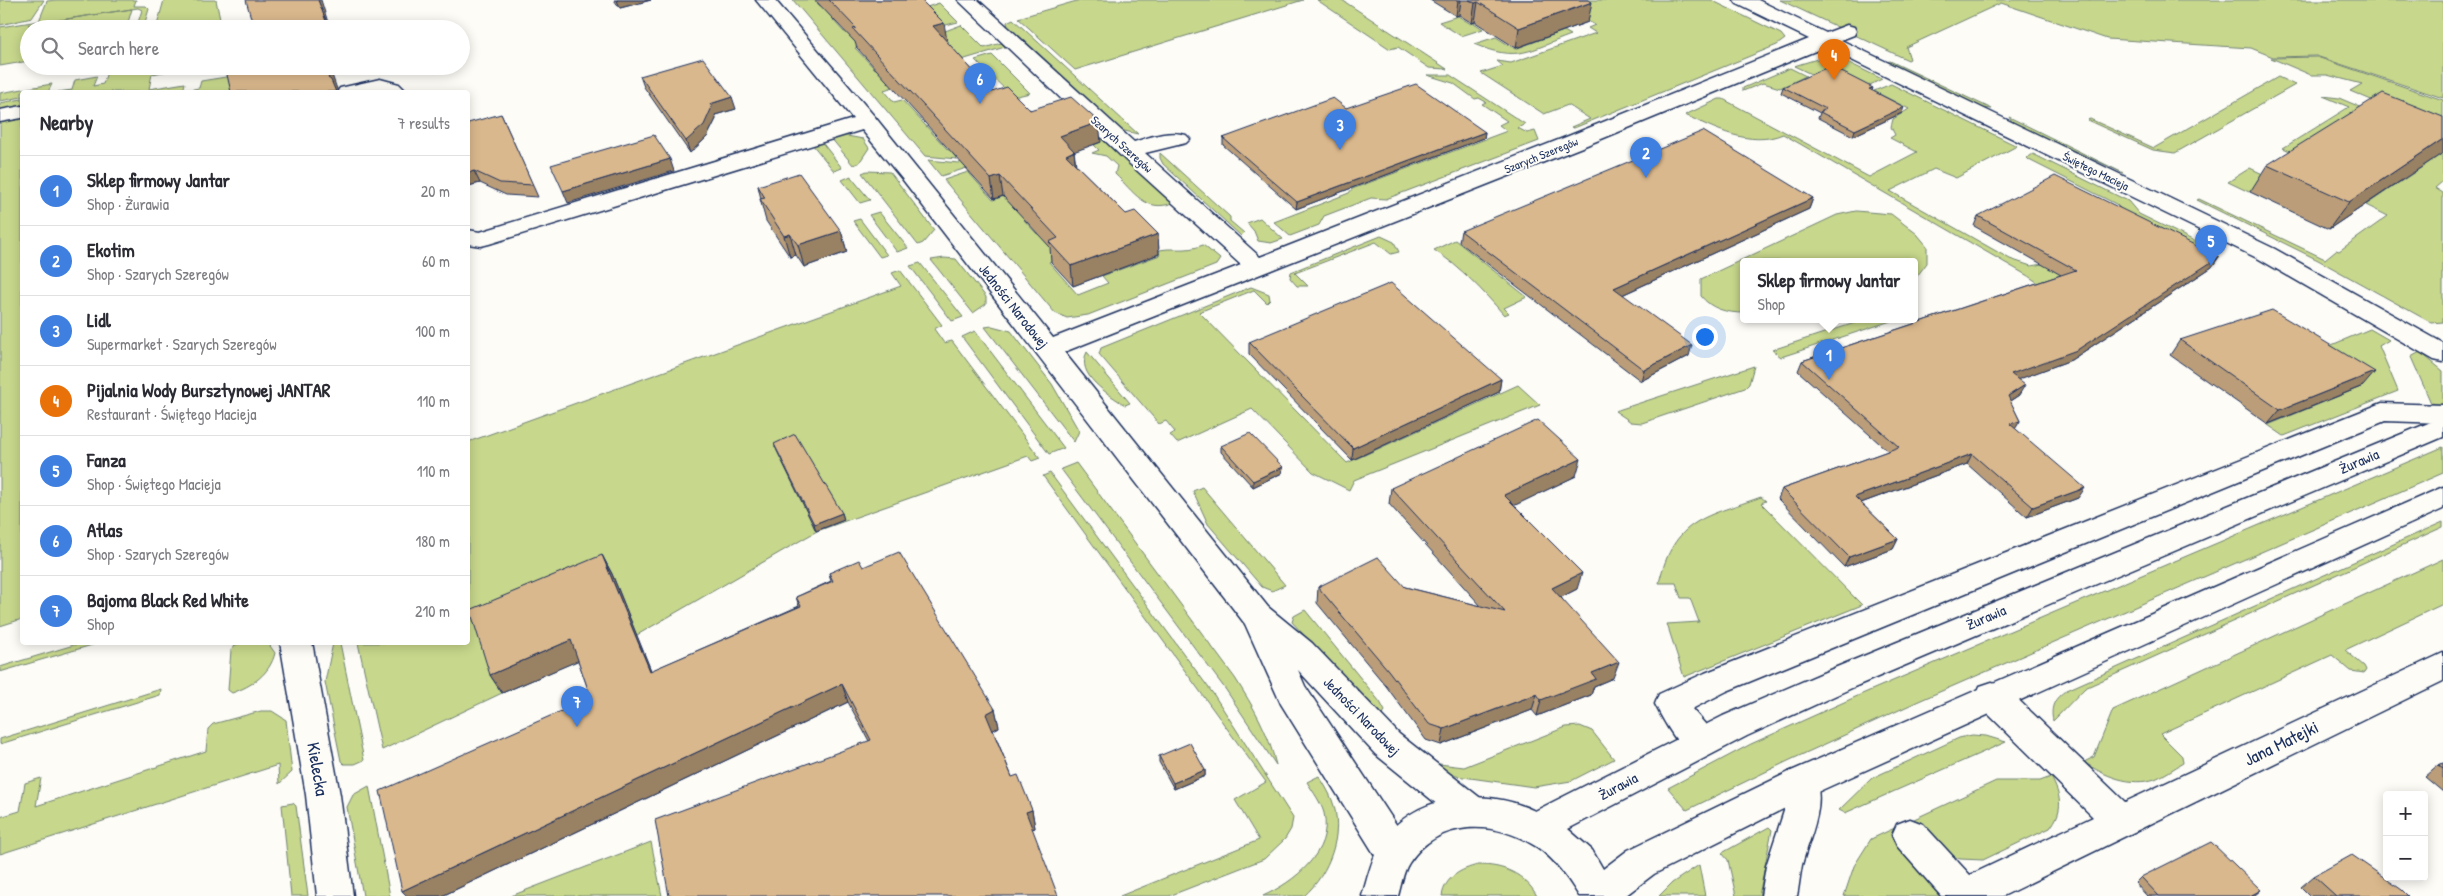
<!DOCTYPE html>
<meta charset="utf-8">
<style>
:root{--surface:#fff;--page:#f7f7f7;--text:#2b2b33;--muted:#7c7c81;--line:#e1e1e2;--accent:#1f6fb2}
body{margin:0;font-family:"Patrick Hand",sans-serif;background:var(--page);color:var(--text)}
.controls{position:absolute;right:15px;bottom:15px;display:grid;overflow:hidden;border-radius:5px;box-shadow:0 2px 12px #0003}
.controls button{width:45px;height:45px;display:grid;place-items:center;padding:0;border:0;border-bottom:1px solid var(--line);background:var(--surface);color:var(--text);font:25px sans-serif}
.you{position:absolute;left:1704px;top:336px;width:18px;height:18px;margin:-12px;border:4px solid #fff;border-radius:50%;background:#1a73e8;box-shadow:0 0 0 8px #1a73e833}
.badge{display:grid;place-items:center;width:32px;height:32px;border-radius:50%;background:var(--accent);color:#fff;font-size:16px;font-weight:700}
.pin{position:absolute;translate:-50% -41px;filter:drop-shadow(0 1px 2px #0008)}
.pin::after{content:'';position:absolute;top:26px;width:18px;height:15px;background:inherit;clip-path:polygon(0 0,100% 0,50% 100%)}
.popup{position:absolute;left:1740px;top:258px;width:178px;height:65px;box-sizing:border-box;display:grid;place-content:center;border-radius:5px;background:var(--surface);filter:drop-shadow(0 1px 4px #0005);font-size:16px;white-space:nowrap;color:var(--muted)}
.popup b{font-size:19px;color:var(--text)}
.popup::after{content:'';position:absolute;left:50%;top:100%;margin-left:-10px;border:10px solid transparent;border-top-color:var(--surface)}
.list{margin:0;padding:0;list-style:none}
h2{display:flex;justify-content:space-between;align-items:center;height:65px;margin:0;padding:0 20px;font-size:21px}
h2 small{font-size:16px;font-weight:400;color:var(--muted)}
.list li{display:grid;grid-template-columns:32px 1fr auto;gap:15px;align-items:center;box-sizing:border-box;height:70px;padding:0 20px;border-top:1px solid var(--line)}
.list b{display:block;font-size:19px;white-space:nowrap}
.list p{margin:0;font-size:16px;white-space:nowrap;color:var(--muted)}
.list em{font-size:16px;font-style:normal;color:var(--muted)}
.icon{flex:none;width:28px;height:28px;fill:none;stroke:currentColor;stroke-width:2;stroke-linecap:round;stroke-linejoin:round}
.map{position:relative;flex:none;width:2443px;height:896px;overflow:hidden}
.search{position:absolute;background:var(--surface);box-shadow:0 2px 12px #0003;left:20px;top:20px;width:450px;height:55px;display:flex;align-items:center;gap:12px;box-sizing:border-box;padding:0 18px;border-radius:28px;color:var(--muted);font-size:19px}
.panel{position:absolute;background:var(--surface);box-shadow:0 2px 12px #0003;left:20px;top:90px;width:450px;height:555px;border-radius:5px}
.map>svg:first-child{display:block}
.green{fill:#c7d78b;stroke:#718374}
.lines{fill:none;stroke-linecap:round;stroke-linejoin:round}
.minor-casing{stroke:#1b2f5e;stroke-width:3}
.major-casing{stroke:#1b2f5e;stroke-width:3}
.minor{fill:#fdfcf7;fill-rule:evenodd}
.major{fill:#fdfcf7;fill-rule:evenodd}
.wall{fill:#bb9e79;stroke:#1b2f5e}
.shaded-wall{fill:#998163;stroke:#1b2f5e}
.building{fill:#dab88d;stroke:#1b2f5e}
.labels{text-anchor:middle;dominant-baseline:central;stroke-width:4;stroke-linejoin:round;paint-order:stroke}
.far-street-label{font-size:12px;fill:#1b2f5e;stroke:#fdfcf7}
.street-label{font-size:15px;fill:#1b2f5e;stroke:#fdfcf7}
.near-street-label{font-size:18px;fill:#1b2f5e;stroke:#fdfcf7}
</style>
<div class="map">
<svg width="2443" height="896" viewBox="0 0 2443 896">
<rect width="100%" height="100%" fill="#fdfcf7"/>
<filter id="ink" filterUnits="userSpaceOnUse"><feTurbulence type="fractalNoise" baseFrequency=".02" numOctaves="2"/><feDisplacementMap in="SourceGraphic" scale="10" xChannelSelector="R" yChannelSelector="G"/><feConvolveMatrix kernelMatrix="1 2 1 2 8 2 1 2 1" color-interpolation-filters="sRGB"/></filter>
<g filter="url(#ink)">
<path class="green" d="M0,0H44L32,18L0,25Z
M56,0H136L134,6H146L149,9L143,29H136L142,10L138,8L28,25L132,9L126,29H29V61L0,66V27L39,21L47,1Z
M164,0H216L222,29H156Z
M793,0H814L820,6L839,1L852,15L833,20L844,32L863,27L875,42L855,48L875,69L901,61L898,56L949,42L940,33L961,25L984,48L1001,43L1005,47L908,76L913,81L884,90L894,102L902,100L948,150L975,141L952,153L957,159L925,156Z
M1080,0H1303L1075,70L1018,18Z
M1317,0H1342L1447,69L1429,68L1398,47L1390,49Z
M1545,0H1711L1781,34L1785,39L1777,45L1574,128L1571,127L1590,119L1568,105L1544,114L1481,73L1503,66L1497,61L1511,63L1596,33L1588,28L1595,25L1555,3Z
M1780,0H2443V98L2316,56L2273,57L2251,48L2107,39L2001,3L1906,47L1910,59L1908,60Z
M939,3L958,22L946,25L927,7Z
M1458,16L1471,24L1474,23L1483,29L1461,36L1439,22Z
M1013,19L1138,134L1120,130L1008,28L1007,22Z
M1564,31L1571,35C1530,50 1518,63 1474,44L1496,37L1515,49Z
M992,55L1030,93L1013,97L975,60Z
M1824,57L1845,61L1882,79L1868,86L1827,67L1811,74L1794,66Z
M2317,57L2443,100V151L2304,157L2283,148L2349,107L2323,96L2339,98L2396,122L2407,115L2350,91L2362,84L2327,75H2311L2271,58Z
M1890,61L1992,109L1982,108L1886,62Z
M109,66H195L152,74L149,89L185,83L183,91L199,88L201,81L232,76L236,92H58L72,90L75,80L97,76L93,86L103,84Z
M1790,68L1806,76L1780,88L1763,83L1743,91V88Z
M1427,75H1450L1525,124L1518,128L1527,133L1535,131L1539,141L1386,199L1371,198L1324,216L1319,225L1290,236L1274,222L1349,193L1352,189L1507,131L1499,125L1507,121L1482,104L1486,102L1479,98L1475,99L1453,83Z
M2278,77L2295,85L2175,153L2153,150L2087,120L2090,119L2154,148Z
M52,84L48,92H22V97L0,101V93Z
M1891,84L2017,146L1956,178L1934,169L1890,191L2010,259L2031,266L2042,264L2122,210L2116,204L2029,160L2027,158L2033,154L2128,201L2139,214L2217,252L2203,261L2060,280L2132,320L2108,330L2028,276L1783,134C1750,148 1714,128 1685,115L1719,99H1723L1869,177L1917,152L1890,138L1895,135L1891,127L1893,119L1909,109L1874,91Z
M22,99V619L0,626V103Z
M2009,117L2123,173L2013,123Z
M1068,128L1022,151L941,176L928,160L959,163Z
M1093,131L1173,203C1145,213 1134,192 1115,174L1117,166L1106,156L1092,153L1099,150L1094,145L1101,142Z
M842,135L863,139L869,148L859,163L853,165L831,138Z
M821,141L842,168L834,171L812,144Z
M1025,153L969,173L993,200L1016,192L1037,215L1024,220L1037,234L1050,229L1072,253L1049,262L1078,295L1108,283L1102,276L1160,255L1157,251C1170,246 1185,253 1203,245L1220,259L1216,265L1088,315L1067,318L1055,313L944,180Z
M1160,153L1230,217V221L1244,233L1241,236L1163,164L1160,158Z
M2443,153V181L2435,188L2443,193V322L2432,323L2318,260L2197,200L2199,199L2325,259L2336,250L2339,251L2388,216L2366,205Z
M2250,168L2271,178L2249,192L2228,182Z
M867,171L890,172L934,230L923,243L918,245L862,173Z
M851,176V177L870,200L860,203L842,180Z
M1856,211L1891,214L1917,234L1927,246V263L1914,280V261H1744V313C1727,313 1711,309 1701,296V279L1837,215Z
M879,212L908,248L897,252L869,215Z
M1260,218L1283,239L1271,243L1258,241L1254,231L1247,223Z
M860,219L887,255L880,257L853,221Z
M1381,236L1394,242L1399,252L1391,254L1376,242L1295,273L1308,286H1297L1290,278L1291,272Z
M1455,240L1527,297L1504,308L1509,313L1504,315C1482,290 1462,268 1434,250Z
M944,258L956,259L986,297V304L973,313L931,260Z
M920,263L963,317L952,321L910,266Z
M900,270L942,325L934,329L944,343L952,341L1040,458L1032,461L1028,456L817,531L637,635L502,693L382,750L358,643L468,642V442L901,286L892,273Z
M1251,287L1269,294L1270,300L1267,303L1254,290L1199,312L1347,463L1518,385L1540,405L1354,480L1349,490L1313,472L1252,409L1177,443L1170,435L1175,432L1166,421L1159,424L1099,354L1101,348Z
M1867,319H1897L1781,357L1772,350Z
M992,326L1011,331L1052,384L1079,431L1074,442L985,327Z
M2370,329L2389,340L2379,346L2398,391L2284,436L2268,425L2363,386L2310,354Z
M975,331L1064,448L1049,454L962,337Z
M1087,352L1130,403L1125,405C1108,394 1075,375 1087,352Z
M2420,352L2443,371V405L2431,403L2411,357Z
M1754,366L1749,384L1745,388L1642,423L1631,422L1615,411Z
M2443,447V473L1921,700L1788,761L1687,810L1668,788L1751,744L1862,694Z
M1076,463L1235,678C1254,708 1268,731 1276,765L1226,690L1061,469Z
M1050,473L1214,695L1293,818L1291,829L1285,839L1264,859L1169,896H1120L1259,840L1235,800L1266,782L1043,476Z
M1202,487L1285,585L1272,591L1262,587L1208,524L1193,491Z
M1761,497L1766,501L1761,503L1862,605L1684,677L1667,624L1699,622L1690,598H1681L1676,583H1659C1674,518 1706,517 1761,497Z
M2443,522V527L2085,688L2053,721C2050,707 2054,698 2067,690Z
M2443,559V604L2345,650L2364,666L2366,670L2364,673L2351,671L2332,655L2160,734L2182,756L2183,763C2174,768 2165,775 2155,779C2131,787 2104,776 2084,762L2094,757L2113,710Z
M1305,610L1380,702L1385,711L1380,718L1292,622L1294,616Z
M84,642L99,643L0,672V667Z
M243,643H268L275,653C270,674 252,686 232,693L228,690L231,650L235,645Z
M333,643H340L364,760L355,764H344L341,761L325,682Z
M161,689L160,695L0,744V739Z
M261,711H272L286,720L292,772L279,784L278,765L0,854V817L20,811L25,783L41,778L36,806L206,751L208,729L213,724Z
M1580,726L1592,731L1614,759L1571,781L1534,787L1449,775L1425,763L1398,738L1406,739L1421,753L1439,764L1464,767L1566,727Z
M1972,735L1986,736L2006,742L1845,813L1839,810L1872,778L1959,738Z
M1319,776C1324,784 1329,792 1332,800C1345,833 1329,874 1304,896H1263C1294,882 1333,852 1324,813C1321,802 1313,792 1307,782Z
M2051,777C2061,796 2064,810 2050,828L1983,860L1960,859L1949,854L1950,896H1844L1854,866L1871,839L1996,781H2040Z
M369,786L390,896H363L347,807L353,795Z
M293,803L296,806L308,896H291L282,805Z
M1769,827L1772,830L1759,896H1736L1728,860L1722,853Z
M651,842L662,896H511Z
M1478,865C1503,865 1524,873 1537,896H1442C1445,877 1461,869 1478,865Z
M1699,865L1705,896H1659L1672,883Z"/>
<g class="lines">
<defs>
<path id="minor" d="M756,0H775L875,117L1053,338L1241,265L1121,156L958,0H978L1134,142C1150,137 1169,130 1186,135L1190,139L1186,143L1145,153L1260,257L1566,137L1809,39L1737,4L1734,0H1758L1826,33L1847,25L1854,27L1856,31L1854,35L1841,40L2275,249L2443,343V362L2434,360L2259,259L1825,47L1582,147L1064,352L1268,607L1312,643L1399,734L1483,800L1488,811L1483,822L1471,827L1459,822L1375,754L1298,670L1305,686L1407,841L1412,853L1407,865L1394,869L1381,865L1281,704L1245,624L903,180L862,130L489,244L481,246L468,244V230L480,232L853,119Z
M380,79L399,84L407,92H337L340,88Z
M22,106V118L0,122V110Z
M2382,403L2443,405V423L2385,421L1727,691L1692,709L1713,733L1718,743L1713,753C1710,754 1705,757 1701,757C1683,758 1662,718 1655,704L1659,694L1705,673Z
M280,642H312L340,795L353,896H317L306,795Z
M2443,653V681L2003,896H1941L1897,846L1892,835L1897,824L1910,819L1923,824L1970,875L2093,817L1980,706L1976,696L1980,686L1992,682L2004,686L2125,802Z
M1801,768L1813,772C1828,803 1810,835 1802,865C1800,875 1799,886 1797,896H1761L1766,866L1784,811V783L1789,772Z"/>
<path id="major" d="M2443,417V437L1854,687L1747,736L1568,829L1592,850L1603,869L1628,850L1789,772L2443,487V509L1813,794L1654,874L1625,896H1579C1568,878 1555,859 1537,847C1495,820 1439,818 1409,863C1403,872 1401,886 1398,896H1362C1367,880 1371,860 1380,845C1410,794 1484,786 1535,811L1723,716L1832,669Z"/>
</defs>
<use href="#minor" class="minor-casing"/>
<use href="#major" class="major-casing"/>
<use href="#minor" class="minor"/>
<use href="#major" class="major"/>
</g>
<path class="wall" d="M614,0H651L620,8Z
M815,0H921L947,42L992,92L1101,142L1074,151L1076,165L1126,214L1158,234L1159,254L1073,286L1051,262L1050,247L1003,196L994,199L857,48L855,42Z
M1430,0H1588V22L1516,48L1475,22L1472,23L1459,15L1456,16Z
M640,76L736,109L715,115L716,119L707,137L690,153L644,87Z
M1783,87L1873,88L1872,91L1902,113L1853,136L1818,118L1820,113L1781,93Z
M1346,108L1485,132L1484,138L1296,209L1223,145V138Z
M501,114L538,197L506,195L480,183L468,186Z
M2267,165L2402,180L2329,229L2250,192Z
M758,186L841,231L847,252L804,267L796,255L790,257L766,221L760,199H761Z
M1813,198L1809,209L1622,295L1689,356L1641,381L1459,242L1461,231Z
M1978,216L2212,267L2071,360L2018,379L2019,395L2010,401L2020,421L2015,428L2078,498L2027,517L1967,464L1861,503L1898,539L1893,549L1844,567L1778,499L1782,489L1888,451L1798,371L1802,361L2061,275L1974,226Z
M2180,340L2363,386L2268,424L2170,355Z
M1249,342L1501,379L1499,392L1352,460L1249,354Z
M774,444L842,513L844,520L816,531L777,451Z
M1221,446L1283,467L1282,473L1253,487L1221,452Z
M1576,476L1514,505L1577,589L1561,597L1613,678L1594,686L1591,695L1537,716L1532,710L1441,745L1426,740L1386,686L1317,603L1318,587H1405L1481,606L1389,504L1391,488Z
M602,555L612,574L651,671L799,606L796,597L831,581L829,573L863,567L995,709L999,727L993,730L1012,777L1032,810L1035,828L1032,829L869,741L848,702L442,896H407L591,698L578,660L502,693L490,675Z
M1159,756L1205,770V776L1174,789L1159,762Z
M2443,763V792L2425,777L2439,765Z
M2314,876L2408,896H2310L2301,887Z
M2141,877L2254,896H2147L2135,883Z"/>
<path class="shaded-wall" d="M318,0H321L330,29H329Z
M617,0H651L620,8Z
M1458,0H1461L1459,15L1456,16Z
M1478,2L1475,22L1472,23L1475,3Z
M1592,2L1588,22L1516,48L1519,28Z
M944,23L947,41L936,45L933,26Z
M327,66H344L345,69L331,72L338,92H336L328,78Z
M732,97L736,109L715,115L716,119L707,137L690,153L686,141L710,104Z
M1904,107L1902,113L1853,136L1855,130Z
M1099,122L1101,142L1062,156L1060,136Z
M1485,132L1484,138L1296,209L1297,202Z
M2443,139V153L2402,180L2329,229L2349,202Z
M1074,151L1076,171L1066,155Z
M670,159L674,171L568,203L563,191Z
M474,171L480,183L468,186V173Z
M1000,176L1003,196L994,199L991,179Z
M1813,198L1809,209L1611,300L1614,288Z
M841,231L847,252L804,267L798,245Z
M790,234L796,255L790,257L784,236Z
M1158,234L1159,254L1073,286L1071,266Z
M2219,257L2212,267L2071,360L2006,384L2011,374Z
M1692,345L1689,356L1641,381L1644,370Z
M2375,372L2363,386L2268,424L2280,410Z
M1501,379L1499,392L1352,460L1353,448Z
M2025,385L2019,395L2002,406L2008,396Z
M2020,421L2014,431L2010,424Z
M1972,454L1967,464L1850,507L1855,497Z
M1581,459L1576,476L1501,512L1504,495Z
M1283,467L1282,473L1253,487V481Z
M2085,488L2078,498L2027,517L2033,507Z
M842,513L844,520L816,531L814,524Z
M1898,539L1893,549L1844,567L1849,557Z
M602,555L612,574L659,690L650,671Z
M1582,573L1577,589L1548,604L1552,588Z
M571,640L582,659L502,693L490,675Z
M1619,662L1613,678L1594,686L1591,695L1537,716L1541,700L1592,673Z
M842,684L848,702L442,896H407L402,891Z
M1537,694L1532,710L1441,745L1444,729Z
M995,709L999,727L990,732L986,714Z
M1205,770V776L1174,789L1173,783Z
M1032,810L1035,828L1029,830L1026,812Z
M2261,890L2254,896H2250Z"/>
<path class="building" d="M246,0H318L329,29H254Z
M829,0H921L944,23L933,26L992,92L1007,87L1030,110L1071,97L1099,122L1060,136L1074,151L1066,155L1126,214L1135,211L1158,234L1071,266L1049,242L1058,238L1000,176L991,179L853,29L856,28Z
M1469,0H1588L1592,2L1519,28L1478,2L1475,3Z
M703,58L732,97L710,104L712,107L704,125L686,141L640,76Z
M225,66H327L330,75L328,78L331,80L336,92H231Z
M1830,66L1873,88L1869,89L1904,107L1855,130L1820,112L1826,109L1783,87Z
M1416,84L1485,132L1297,202L1223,138L1333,98L1346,108Z
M2383,93L2443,117V139L2349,202L2267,165Z
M501,114L533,185L500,183L474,171L468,173V123Z
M1703,131L1813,198L1614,288L1692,345L1644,370L1461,231Z
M654,135L670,159L563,191L551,165Z
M799,173L841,231L798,245L790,234L784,236L760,199L765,198L758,186Z
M2055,176L2219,257L2077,350L2011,374L2025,385L2008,396L2020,421L2010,424L2085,488L2033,507L1972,454L1855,497L1898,539L1849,557L1782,489L1899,447L1802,361L2076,270L1978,216Z
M1391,283L1501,379L1353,448L1249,342Z
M2272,310L2375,372L2280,410L2180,340Z
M1538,420L1581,459L1504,495L1582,573L1552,588L1619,662L1592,673L1596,679L1541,700L1537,694L1444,729L1429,724L1388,670L1318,587L1378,557L1405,587L1505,612L1391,488Z
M1250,433L1283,467L1253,481L1221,446Z
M795,434L842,513L814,524L774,444Z
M899,552L995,709L986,714L1012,777L1018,775L1032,810L1026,812L1058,896H669L655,820L871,740L842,684L402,891L380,791L591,698L571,640L490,675L470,610L602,555L650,671L801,606L796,597L833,581L829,573L859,560L863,567Z
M1190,743L1205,770L1173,783L1159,756Z
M2443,763V768L2439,765Z
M2211,842L2261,890L2250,896H2159L2141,877Z
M2352,855L2402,890L2408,896H2336L2314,876Z"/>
</g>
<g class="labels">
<g class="far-street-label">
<text transform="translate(1122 144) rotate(42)">Szarych Szeregów</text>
<text transform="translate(1541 155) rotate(-22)">Szarych Szeregów</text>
<text transform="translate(2096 171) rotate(26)">Świętego Macieja</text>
</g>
<g class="street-label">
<text transform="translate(1014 306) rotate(52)">Jedności Narodowej</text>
<text transform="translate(2359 461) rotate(-23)">Żurawia</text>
<text transform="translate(1986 617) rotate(-23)">Żurawia</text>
<text transform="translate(1362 716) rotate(46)">Jedności Narodowej</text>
<text transform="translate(1618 786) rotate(-28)">Żurawia</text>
</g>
<g class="near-street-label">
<text transform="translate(2281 743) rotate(-26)">Jana Matejki</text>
<text transform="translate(318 769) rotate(80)">Kielecka</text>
</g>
</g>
</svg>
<div class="controls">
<button>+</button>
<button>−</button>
</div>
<div class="you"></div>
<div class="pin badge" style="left:1829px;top:380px;background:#3f7fe0">1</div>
<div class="popup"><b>Sklep firmowy Jantar</b>Shop</div>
<div class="pin badge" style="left:1646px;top:178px;background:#3f7fe0">2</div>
<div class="pin badge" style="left:1340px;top:150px;background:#3f7fe0">3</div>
<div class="pin badge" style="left:1834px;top:80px;background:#e8710a">4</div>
<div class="pin badge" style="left:2211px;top:266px;background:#3f7fe0">5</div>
<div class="pin badge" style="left:980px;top:104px;background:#3f7fe0">6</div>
<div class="pin badge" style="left:577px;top:727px;background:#3f7fe0">7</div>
<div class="search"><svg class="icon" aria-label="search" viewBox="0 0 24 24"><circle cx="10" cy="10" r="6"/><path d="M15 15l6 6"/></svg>Search here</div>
<section class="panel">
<h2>Nearby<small>7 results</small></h2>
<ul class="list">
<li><span class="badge" style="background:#3f7fe0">1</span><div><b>Sklep firmowy Jantar</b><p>Shop · Żurawia</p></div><em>20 m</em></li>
<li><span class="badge" style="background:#3f7fe0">2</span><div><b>Ekotim</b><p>Shop · Szarych Szeregów</p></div><em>60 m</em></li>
<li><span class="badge" style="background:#3f7fe0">3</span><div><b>Lidl</b><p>Supermarket · Szarych Szeregów</p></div><em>100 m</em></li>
<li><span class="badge" style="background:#e8710a">4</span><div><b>Pijalnia Wody Bursztynowej JANTAR</b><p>Restaurant · Świętego Macieja</p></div><em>110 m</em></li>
<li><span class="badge" style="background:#3f7fe0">5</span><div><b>Fanza</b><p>Shop · Świętego Macieja</p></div><em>110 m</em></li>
<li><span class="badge" style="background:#3f7fe0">6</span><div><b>Atlas</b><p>Shop · Szarych Szeregów</p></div><em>180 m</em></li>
<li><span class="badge" style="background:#3f7fe0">7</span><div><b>Bajoma Black Red White</b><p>Shop</p></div><em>210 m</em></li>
</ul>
</section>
</div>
